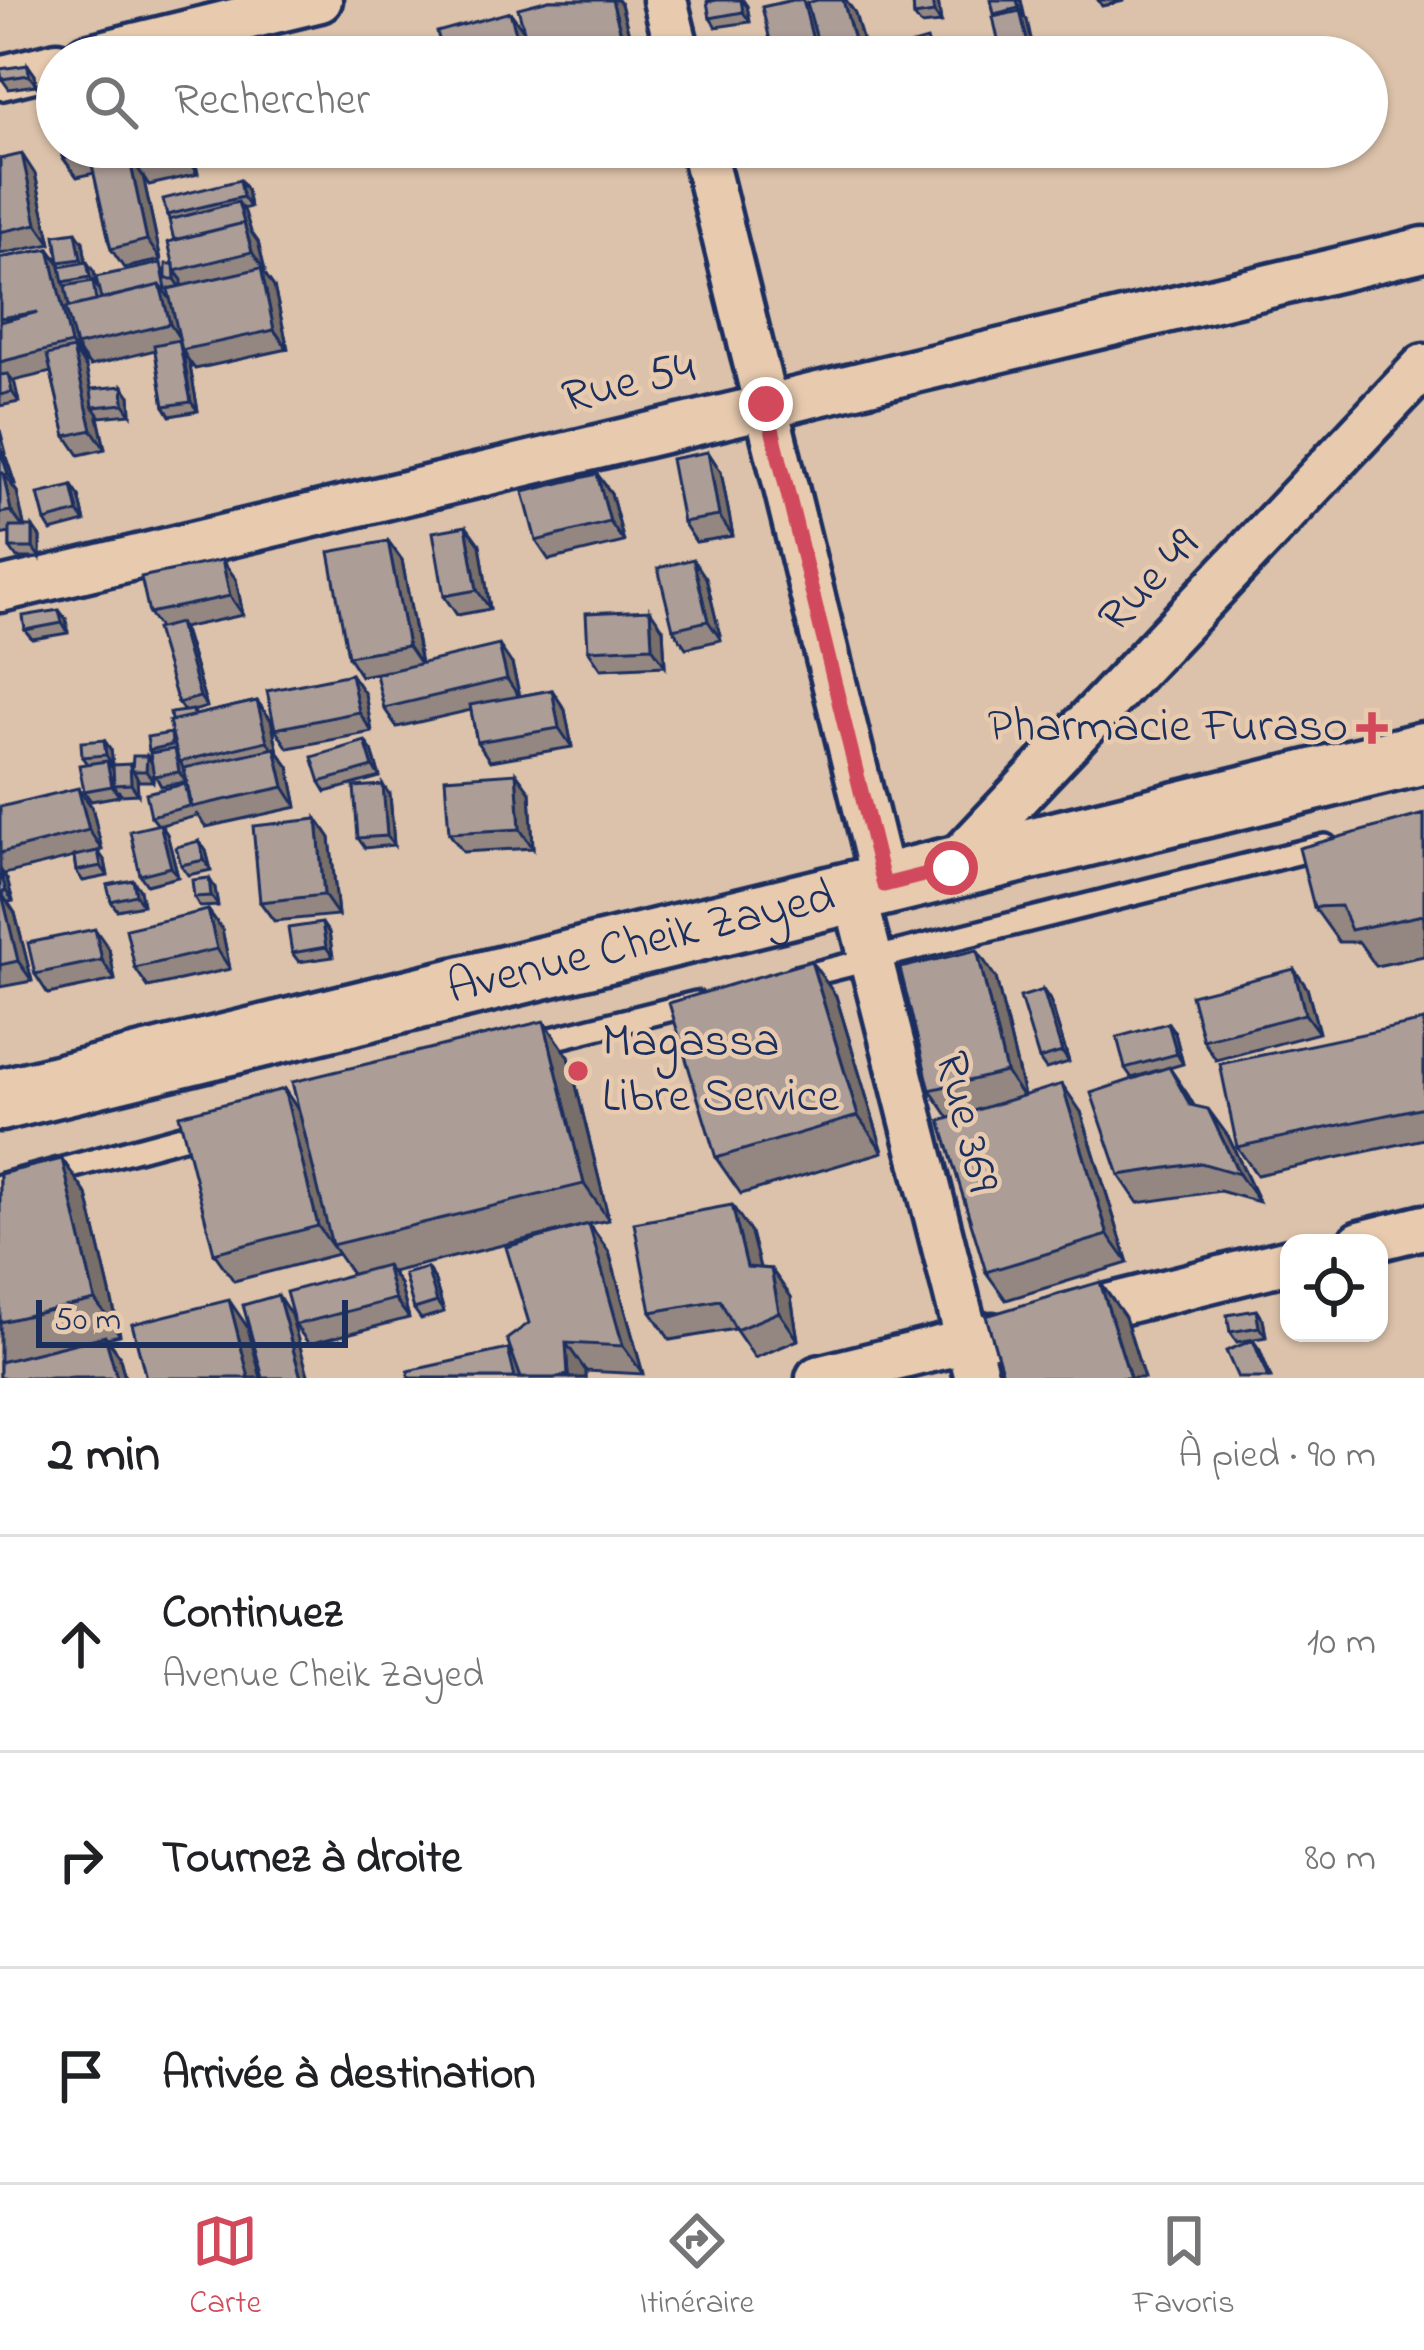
<!DOCTYPE html>
<html lang="fr">
<meta charset="utf-8">
<style>
:root{--surface:#fff;--page:#f2f2f2;--text:#202124;--muted:#757577;--line:#e0e0e0;--accent:#d1495b}
body{margin:0;font-family:"Indie Flower",sans-serif;background:var(--page);color:var(--text)}
.controls{position:absolute;right:36px;bottom:36px;display:grid;overflow:hidden;border-radius:24px;box-shadow:0 3px 9px #0004}
.controls button{width:108px;height:108px;display:grid;place-items:center;padding:0;border:0;border-bottom:3px solid var(--line);background:var(--surface);color:var(--text);font:60px sans-serif}
.scale{position:absolute;left:36px;bottom:30px;width:312px;box-sizing:border-box;padding-left:12px;border:6px solid #1b2f5e;border-top:0;font-size:33px;line-height:42px;white-space:nowrap;color:#1b2f5e;-webkit-text-stroke:9px #e8cbaf;paint-order:stroke}
.stop{position:absolute;width:36px;height:36px;margin:-27px;border:9px solid #d1495b;border-radius:50%;background:#fff}
.stop.end{background:#d1495b;border-color:#fff;box-shadow:0 3px 12px #0008}
.list{margin:0;padding:0;list-style:none}
h2{display:flex;justify-content:space-between;align-items:center;height:156px;margin:0;padding:0 48px;font-size:51px}
h2 small{font-size:39px;font-weight:400;color:var(--muted)}
.list li{display:grid;grid-template-columns:78px 1fr auto;gap:36px;align-items:center;box-sizing:border-box;height:216px;padding:0 48px;border-top:3px solid var(--line)}
.list b{display:block;font-size:45px;white-space:nowrap}
.list p{margin:0;font-size:39px;white-space:nowrap;color:var(--muted)}
.list em{font-size:39px;font-style:normal;color:var(--muted)}
.icon{flex:none;width:66px;height:66px;fill:none;stroke:currentColor;stroke-width:2;stroke-linecap:round;stroke-linejoin:round}
.map{position:relative;flex:none;width:1424px;height:1378px;overflow:hidden}
.search{position:absolute;background:var(--surface);box-shadow:0 3px 9px #0004;left:36px;right:36px;top:36px;height:132px;display:flex;align-items:center;gap:30px;box-sizing:border-box;padding:0 42px;border-radius:66px;color:var(--muted);font-size:45px}
.sheet{height:804px;background:var(--surface)}
nav{display:flex;justify-content:space-around;align-items:center;box-sizing:border-box;height:168px;border-top:3px solid var(--line);background:var(--surface);font-size:33px;color:var(--muted)}
nav a{display:grid;justify-items:center;gap:6px}
nav .on{color:var(--accent)}
.map>svg:first-child{display:block}
.lines{fill:none;stroke-linecap:round;stroke-linejoin:round}
.lane-casing{stroke:#1b2f5e;stroke-width:30}
.street-casing{stroke:#1b2f5e;stroke-width:51}
.secondary-casing{stroke:#1b2f5e;stroke-width:69}
.lane{stroke:#e8cbaf;stroke-width:21}
.street{stroke:#e8cbaf;stroke-width:42}
.secondary{stroke:#e8cbaf;stroke-width:60}
.wall{fill:#948782;stroke:#1b2f5e;stroke-width:3}
.shaded-wall{fill:#786e6a;stroke:#1b2f5e;stroke-width:3}
.building{fill:#ac9d97;stroke:#1b2f5e;stroke-width:3}
.route{stroke:#d1495b;stroke-width:15}
.poi-dot{fill:#d1495b;stroke:#e8cbaf;stroke-width:4.5}
.labels{text-anchor:middle;dominant-baseline:central;stroke-width:9;stroke-linejoin:round;paint-order:stroke}
.street-label{font-size:48px;fill:#1b2f5e;stroke:#e8cbaf}
.poi-label{font-size:48px;fill:#1b2f5e;stroke:#e8cbaf;text-anchor:end}
</style>
<div class="map">
<svg width="1424" height="1378" viewBox="0 0 1424 1378">
<rect width="100%" height="100%" fill="#dcc2aa"/>
<filter id="ink" filterUnits="userSpaceOnUse"><feTurbulence type="fractalNoise" baseFrequency=".00833" numOctaves="2"/><feDisplacementMap in="SourceGraphic" scale="24" xChannelSelector="R" yChannelSelector="G"/><feConvolveMatrix kernelMatrix="1 2 1 2 8 2 1 2 1" color-interpolation-filters="sRGB"/></filter>
<g filter="url(#ink)">
<g class="lines">
<defs>
<path id="lane" d="M796,978L1325,846
M528,1045L696,1003
M0,1186L208,1130"/>
<path id="street" d="M665,0L679,57
M86,57L320,0
M0,78L57,64
M702,147L884,885
M0,590L1424,249
M951,867L1424,366
M854,892L977,1378
M1360,1243L1424,1227
M1064,1317L1289,1261
M818,1378L992,1335"/>
<g id="secondary">
<path id="s1" d="M0,1100L1424,753"/>
</g>
</defs>
<use href="#lane" class="lane-casing"/>
<use href="#street" class="street-casing"/>
<use href="#secondary" class="secondary-casing"/>
<use href="#lane" class="lane"/>
<use href="#street" class="street"/>
<use href="#secondary" class="secondary"/>
</g>
<path class="wall" d="M549,0H618L621,4L634,54L621,57H533Z
M708,0H743L747,6L750,22L716,27L710,18Z
M913,0H938L941,23L921,25L914,16Z
M1098,0H1124V1L1102,6Z
M28,65L35,75L36,85L9,89L2,79Z
M60,147H192L198,174L149,185L143,176L161,260L124,268L111,249L94,173L77,177L63,158Z
M0,159L35,174L51,244L0,254Z
M240,180L247,190L250,207L243,209L251,232L258,242L265,271L263,272L274,287L288,349L195,369L189,361L198,411L170,416L164,406L155,350L90,366L83,357L85,363H83L86,368L91,389L130,396L131,414L100,417L97,413L105,449L79,455L66,436L51,372L13,381L19,402L0,406V258L49,249L62,267L59,262L83,242L86,262L94,272L98,289L166,270L174,264V240L170,220L167,215Z
M0,430L6,453H4L15,484H11L17,492L24,527L40,537V558H17L10,548V533L0,535Z
M708,452L721,472L733,536L696,542L683,522Z
M597,474L611,493L624,542L549,560L536,541Z
M72,486L79,496L85,522L51,531L45,521Z
M388,541L402,560L421,663L512,664L520,696L552,690L565,710L572,747L490,761L477,742L471,710L397,727L384,708L387,671L361,676L348,656Z
M480,545L490,609L457,615L444,596Z
M706,578L721,640L686,648L673,629Z
M236,579L243,615L182,628L185,633L207,707L193,711L196,715L257,701L271,720L278,752L289,767L297,807L206,827L196,813L197,816L161,825L167,834L178,877L147,885L140,875L158,825L151,816L188,790L183,768L186,782L161,786L153,771V781H139L137,778L138,794L121,795L118,790L119,796L91,801L84,791L87,764L82,757L104,740L111,750L113,765H110L113,770L130,764L133,767L147,756L152,764L151,753L149,750L171,733L184,711L178,703L159,628L149,613Z
M66,619L68,633L32,639L25,630Z
M663,629L665,666L601,669L588,650Z
M351,674L365,694L372,732L288,748L275,729Z
M372,751L380,777L326,792L320,782Z
M530,792L533,848L463,852L449,833Z
M390,795L394,845L365,848L358,838Z
M0,807H92L102,850L89,853L105,861L108,876L83,881L76,871L74,857L4,874L13,901L8,902L15,913L32,981L0,987Z
M1424,814V956L1376,966L1359,942H1339L1314,907Z
M317,819L330,838L338,915L274,921L260,902Z
M199,841L206,851L211,870L188,875L181,865Z
M215,888L218,906L200,907L194,897Z
M140,890L143,905L117,910L111,901Z
M208,910L222,929L230,969L148,987L135,968Z
M329,933L333,957L299,962L292,953Z
M109,949L115,980L48,994L35,974Z
M1294,969L1307,988L1319,1033L1216,1060L1203,1040Z
M996,978L1024,1095L1081,1112L1128,1263L1006,1300L986,1272L949,1118L930,1090Z
M1043,990L1050,1000L1069,1062L1046,1069L1039,1059Z
M836,996L883,1152L741,1194L716,1158Z
M1424,1021V1139L1257,1175L1237,1147Z
M1168,1023L1175,1033L1183,1064L1169,1068L1194,1106L1228,1136L1259,1202L1220,1191L1138,1203L1119,1175L1158,1070L1132,1078L1125,1068Z
M569,1057L609,1220L589,1224L609,1252L643,1374L586,1371V1378H409L508,1349L513,1356L529,1323L585,1225L392,1272L400,1284L409,1318L309,1344L295,1325L352,1274L338,1254L234,1281L214,1253L284,1089L299,1111Z
M62,1159L87,1195L120,1335L107,1338L119,1355L125,1378H0V1174Z
M751,1233L760,1268L771,1269L791,1297L798,1340L755,1358L735,1329L670,1340L651,1312Z
M427,1268L434,1278L444,1312L421,1319L414,1309Z
M1263,1319L1266,1337L1237,1342L1230,1332Z"/>
<path class="shaded-wall" d="M612,0H618L621,4L634,54L621,34Z
M741,0L747,6L750,22L743,12Z
M803,0L816,17L826,57H817Z
M843,0H846L855,13L867,57L858,55Z
M932,0H938L941,23L934,13Z
M1017,0H1021L1025,18L1019,8Z
M1020,11L1027,20L1035,57H1031Z
M510,12L524,31L531,57H523Z
M28,65L35,75L36,85L29,75Z
M183,147H192L198,174L184,155Z
M22,154L35,174L51,244L37,224Z
M129,156L143,176L161,260L147,240Z
M240,180L247,190L250,207L243,197Z
M238,202L245,212L251,232L258,242L265,271L252,252Z
M76,232L83,242L87,269L81,259Z
M49,249L62,268L63,282L67,287L76,346L83,357L85,363L71,344Z
M87,262L94,272L97,287L90,277Z
M261,268L274,287L288,349L274,330Z
M175,271L182,280V289L175,279Z
M160,285L174,305L183,344L170,324Z
M73,349L86,368L95,407H93L97,413L105,449L92,430Z
M183,351L189,361L198,411L191,402Z
M8,374L15,384L19,402L12,392Z
M123,386L130,396L131,414L124,404Z
M0,448L6,457L15,484L8,474Z
M708,452L721,472L733,536L719,516Z
M3,473L17,492L25,530L11,511Z
M597,474L611,493L624,542L610,522Z
M72,486L79,496L85,522L78,512Z
M466,526L480,545L490,609L477,590Z
M33,527L40,537V558L33,548Z
M388,541L402,560L421,665L408,646Z
M693,559L706,578L721,640L708,621Z
M222,560L236,579L243,615L230,596Z
M59,610L66,619L68,633L62,623Z
M650,610L663,629L665,666L652,647Z
M179,623L185,633L207,707L200,697Z
M499,645L512,664L520,698L507,679Z
M351,674L365,694L372,732L359,712Z
M552,690L565,710L572,747L559,728Z
M257,701L271,720L278,752L289,767L297,807L284,787L277,756L267,741Z
M104,740L111,750L113,765L106,755Z
M365,741L372,751L380,777L373,767Z
M175,749L183,768L186,782L179,772Z
M147,756L154,766L153,781L146,771Z
M107,761L114,770V785L119,796L112,786Z
M130,764L137,778L138,794L131,784Z
M516,773L530,792L533,848L520,829Z
M383,785L390,795L394,845L387,836Z
M78,788L92,807L102,850L89,830Z
M317,819L330,838L338,915L324,895Z
M160,824L167,834L178,877L171,867Z
M199,841L206,851L211,870L204,860Z
M98,851L105,861L108,876L101,866Z
M0,869L7,879L13,901L6,891Z
M209,878L215,888L218,906L211,896Z
M133,880L140,890L143,905L136,895Z
M2,894L15,913L32,981L18,961Z
M208,910L222,929L230,969L217,949Z
M322,923L329,933L333,957L326,947Z
M95,929L109,949L115,980L102,960Z
M977,950L996,978L1025,1100L1006,1072Z
M811,961L836,996L883,1152L858,1116Z
M1294,969L1307,988L1319,1033L1305,1014Z
M1043,990L1050,1000L1069,1062L1062,1052Z
M544,1021L569,1057L609,1220L584,1184Z
M1168,1023L1175,1033L1183,1064L1177,1054Z
M1169,1067L1188,1095L1210,1133L1190,1105Z
M1062,1084L1081,1112L1128,1263L1108,1235Z
M284,1089L303,1117L332,1245L338,1254L318,1226Z
M1208,1109L1228,1136L1259,1202L1239,1174Z
M62,1159L87,1195L120,1335L95,1300Z
M732,1205L751,1233L767,1295L747,1267Z
M589,1224L609,1252L643,1374L623,1346Z
M386,1265L400,1284L409,1318L395,1299Z
M427,1268L434,1278L444,1312L437,1302Z
M771,1269L791,1297L798,1340L779,1312Z
M1100,1282L1125,1317L1144,1378H1130Z
M278,1295L291,1315L309,1378H301Z
M229,1300L248,1328L261,1378H249Z
M1256,1310L1263,1319L1266,1337L1259,1327Z
M105,1336L119,1355L125,1378H117Z
M1253,1340L1260,1350L1271,1378H1268Z
M566,1343L586,1371V1378H570L568,1375Z
M508,1349L522,1368L524,1378H515Z"/>
<path class="building" d="M549,0H612L621,34L531,57L518,8Z
M717,0H741L743,12L710,18L707,2Z
M793,0H803L817,57H774L762,7Z
M817,0H843L858,55L822,57L807,3Z
M913,0H932L934,13L914,16Z
M991,0H1017L1019,8L994,14Z
M1020,11L1031,57H1002L993,17Z
M510,12L523,57H444L437,32Z
M339,39L343,57H308L306,47Z
M927,40L932,57H898L896,49Z
M28,65L29,75L2,79L0,69Z
M57,112V133L52,113Z
M60,147H128V150L98,157L97,150L63,158Z
M131,147H183L184,155L135,165Z
M22,154L37,224L0,232V159Z
M129,156L147,240L111,249L92,165Z
M240,180L243,197L167,215L163,199Z
M238,202L244,223L174,240L169,220Z
M244,223L252,252L175,271L168,242Z
M76,232L81,259L59,262L55,235Z
M49,249L71,344L0,362V322L38,312L0,318V258Z
M87,262L90,277L63,282L60,267Z
M161,263L166,289H163L160,285L101,299L96,277Z
M166,264H174L175,279H166Z
M261,268L274,330L182,350L168,289Z
M93,281L96,301L69,307L65,286Z
M160,285L170,324L76,346L66,308Z
M179,340L191,402L164,406L154,345Z
M73,349L92,430L66,436L47,355Z
M8,374L12,392L0,395V375Z
M123,386L124,404L93,407L91,389Z
M0,449L8,474L4,475L3,473H0Z
M708,452L719,516L683,522L671,459Z
M0,473H3L11,511L0,513Z
M597,474L610,522L536,541L523,492Z
M72,486L78,512L45,521L38,494Z
M466,526L477,590L444,596L433,532Z
M10,527H33V548H10Z
M388,541L408,646L348,656L329,552Z
M693,559L708,621L673,629L658,568Z
M222,560L230,596L149,613L141,577Z
M59,610L62,623L25,630L23,616Z
M650,610L652,647L588,650L586,613Z
M179,623L200,697L178,703L156,629Z
M499,645L507,679L384,708L376,674Z
M351,674L359,712L275,729L267,691Z
M552,690L559,728L477,742L470,705Z
M257,701L267,741L179,762L169,721Z
M193,710L194,716L171,721L170,713Z
M171,733L172,745L149,750L147,737Z
M104,740L106,755L82,757L81,742Z
M365,741L373,767L320,782L312,757Z
M275,748L284,787L192,807L184,768Z
M175,749L179,772L154,776L150,753Z
M133,756H147L146,771H132Z
M107,761L112,786L84,791L79,765Z
M130,764L131,784L114,785L113,765Z
M516,773L520,829L449,833L445,778Z
M185,784L190,806L151,816L146,793Z
M383,785L387,836L358,838L354,787Z
M78,788L89,830L0,853V807Z
M1424,814V918L1423,915L1351,930L1341,906L1314,907L1299,848Z
M317,819L324,895L260,902L253,826Z
M160,824L171,867L140,875L130,831Z
M199,841L204,860L181,865L176,847Z
M98,851L101,866L76,871L74,856Z
M0,869L6,891L0,893Z
M209,878L211,896L194,897L192,880Z
M133,880L136,895L111,901L107,885Z
M0,894H2L18,961L0,965Z
M208,910L217,949L135,968L126,929Z
M322,923L326,947L292,953L288,928Z
M95,929L102,960L35,974L28,943Z
M977,950L1006,1072L930,1090L900,968Z
M811,961L858,1116L716,1158L669,1003Z
M1294,969L1305,1014L1203,1040L1191,995Z
M1043,990L1062,1052L1039,1059L1020,997Z
M544,1021L584,1184L332,1245L292,1082Z
M1424,1021V1107L1237,1147L1220,1064Z
M1168,1023L1177,1054L1125,1068L1117,1037Z
M1169,1067L1190,1105L1208,1109L1239,1174L1201,1163L1119,1175L1091,1093Z
M1062,1084L1108,1235L986,1272L940,1121Z
M284,1089L318,1226L214,1253L179,1115Z
M62,1159L95,1300L0,1322V1174Z
M732,1205L747,1267L771,1269L779,1312L736,1330L720,1300L651,1312L634,1223Z
M589,1224L623,1346L566,1343L568,1375L554,1378H521L507,1339L529,1323L506,1247Z
M386,1265L395,1299L295,1325L286,1292Z
M427,1268L437,1302L414,1309L404,1274Z
M1100,1282L1130,1378H1004L986,1316Z
M278,1295L301,1378H263L243,1305Z
M229,1300L249,1378H146L132,1324Z
M1256,1310L1259,1327L1230,1332L1227,1315Z
M105,1336L117,1378H0V1362Z
M1253,1340L1268,1378H1238L1226,1351Z
M508,1349L515,1378H409L408,1371Z"/>
</g>
<g class="lines" filter="url(#ink)">
<path class="route" d="M766,404L884,885L951,868"/>
</g>
<g class="poi-dot">
<path d="M1366 710h12v12h12v12h-12v12h-12v-12h-12v-12h12z"/>
<circle cx="578" cy="1071" r="12"/>
</g>
<g class="labels">
<g class="street-label">
<text transform="translate(629 384) rotate(-14)">Rue 54</text>
<text transform="translate(1150 582) rotate(-47)">Rue 49</text>
<text stroke="none"><textPath href="#s1" startOffset="660">Avenue Cheik Zayed</textPath></text>
<text transform="translate(965 1122) rotate(76)">Rue 369</text>
</g>
<g class="poi-label">
<text x="1348" y="728">Pharmacie Furaso</text>
<text x="602" y="1043" text-anchor="start">Magassa<tspan x="602" dy="55">Libre Service</tspan></text>
</g>
</g>
</svg>
<div class="controls">
<button><svg class="icon" aria-label="locate" viewBox="0 0 24 24"><circle cx="12" cy="12" r="6"/><path d="M12 2v4M12 18v4M2 12h4M18 12h4"/></svg></button>
</div>
<div class="scale">50 m</div>
<div class="stop" style="left:951px;top:868px"></div>
<div class="stop end" style="left:766px;top:404px"></div>
<div class="search"><svg class="icon" aria-label="search" viewBox="0 0 24 24"><circle cx="10" cy="10" r="6"/><path d="M15 15l6 6"/></svg>Rechercher</div>
</div>
<section class="sheet">
<h2>2 min<small>À pied · 90 m</small></h2>
<ul class="list">
<li><svg class="icon" aria-label="ahead" viewBox="0 0 24 24"><path d="M12 20V5M6 11l6-6 6 6"/></svg><div><b>Continuez</b><p>Avenue Cheik Zayed</p></div><em>10 m</em></li>
<li><svg class="icon" aria-label="right" viewBox="0 0 24 24"><path d="M7 20v-9h11M14 6l5 5-5 5"/></svg><div><b>Tournez à droite</b></div><em>80 m</em></li>
<li><svg class="icon" aria-label="arrive" viewBox="0 0 24 24"><path d="M6 21V4h12l-3 4 3 4H6"/></svg><div><b>Arrivée à destination</b></div></li>
</ul>
</section>
<nav>
<a class="on"><svg class="icon" aria-label="map" viewBox="0 0 24 24"><path d="M3 6l6-2 6 2 6-2v14l-6 2-6-2-6 2zM9 4v14M15 6v14"/></svg>Carte</a>
<a><svg class="icon" aria-label="directions" viewBox="0 0 24 24"><path d="M12 3l9 9-9 9-9-9zM9 14v-3h6M13 9l2 2-2 2"/></svg>Itinéraire</a>
<a><svg class="icon" aria-label="saved" viewBox="0 0 24 24"><path d="M7 4h10v16l-5-4-5 4z"/></svg>Favoris</a>
</nav>
